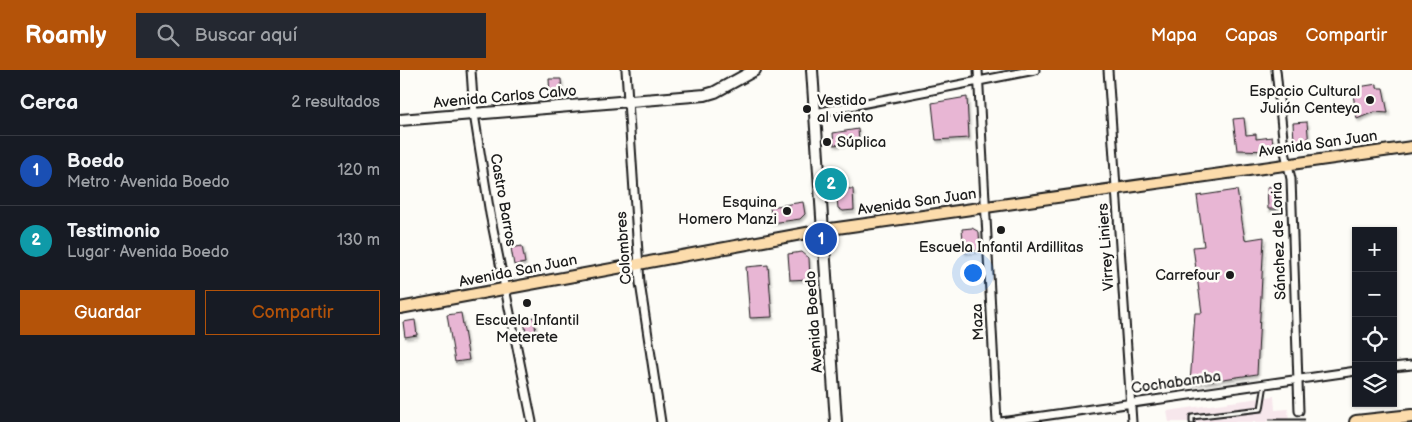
<!DOCTYPE html>
<html lang="es">
<meta charset="utf-8">
<style>
:root{--surface:#171b24;--page:#242831;--text:#f1f3f6;--muted:#9ea1a6;--line:#363941;--accent:#b45309}
body{margin:0;font-family:"Balsamiq Sans",sans-serif;background:var(--page);color:var(--text)}
.controls{position:absolute;right:15px;bottom:15px;display:grid;overflow:hidden;border-radius:0px;box-shadow:0 1px 4px #0004}
.controls button{width:45px;height:45px;display:grid;place-items:center;padding:0;border:0;border-bottom:1px solid var(--line);background:var(--surface);color:var(--text);font:25px sans-serif}
.you{position:absolute;left:572px;top:202px;width:18px;height:18px;margin:-12px;border:4px solid #fff;border-radius:50%;background:#1a73e8;box-shadow:0 0 0 8px #1a73e833}
.badge{display:grid;place-items:center;width:32px;height:32px;border-radius:50%;background:var(--accent);color:#fff;font-size:16px;font-weight:700}
.pin{position:absolute;translate:-50% -50%;border:2px solid #fff;box-shadow:0 1px 5px #0006}
.list{margin:0;padding:0;list-style:none}
h2{display:flex;justify-content:space-between;align-items:center;height:65px;margin:0;padding:0 20px;font-size:21px}
h2 small{font-size:16px;font-weight:400;color:var(--muted)}
.list li{display:grid;grid-template-columns:32px 1fr auto;gap:15px;align-items:center;box-sizing:border-box;height:70px;padding:0 20px;border-top:1px solid var(--line)}
.list b{display:block;font-size:19px;white-space:nowrap}
.list p{margin:0;font-size:16px;white-space:nowrap;color:var(--muted)}
.list em{font-size:16px;font-style:normal;color:var(--muted)}
.actions{display:flex;gap:10px;padding:15px 20px}
.actions a{flex:1;padding:11px 0;border:1px solid var(--accent);border-radius:0px;text-align:center;font-size:18px;color:var(--accent)}
.actions .main{background:var(--accent);color:#fff}
.icon{flex:none;width:28px;height:28px;fill:none;stroke:currentColor;stroke-width:2;stroke-linecap:round;stroke-linejoin:round}
.map{position:relative;flex:none;width:1012px;height:352px;overflow:hidden}
header{display:flex;align-items:center;gap:30px;box-sizing:border-box;height:70px;padding:0 25px;background:var(--accent);color:#fff}
header strong{font-size:24px}
nav{display:flex;gap:28px;margin-inline-start:auto;font-size:18px}
.search{width:350px;height:45px;background:var(--page);display:flex;align-items:center;gap:12px;box-sizing:border-box;padding:0 18px;border-radius:0px;color:var(--muted);font-size:19px}
main{display:flex}
aside{flex:1;background:var(--surface)}
.map>svg:first-child{display:block}
.built{fill:#f7e7ec}
.building{fill:#e8b6d4;stroke:#1c1c1c;filter:url(#shadow)}
.lines{fill:none;stroke-linecap:round;stroke-linejoin:round}
.service-casing{stroke:#1c1c1c;stroke-width:7}
.minor-casing{stroke:#1c1c1c;stroke-width:11}
.secondary-casing{stroke:#1c1c1c;stroke-width:14}
.primary-casing{stroke:#1c1c1c;stroke-width:14}
.motorway-casing{stroke:#1c1c1c;stroke-width:16}
.service{stroke:#fdfcf7;stroke-width:3}
.minor{stroke:#fdfcf7;stroke-width:7}
.secondary{stroke:#fdfcf7;stroke-width:10}
.primary{stroke:#fcdcac;stroke-width:10}
.motorway{stroke:#fcdcac;stroke-width:12}
.service-bridge-casing{stroke:#1c1c1c;stroke-width:7;stroke-linecap:butt}
.service-bridge{stroke:#fdfcf7;stroke-width:3}
.poi-dot{fill:#1c1c1c;stroke:#fdfcf7;stroke-width:2}
.labels{text-anchor:middle;dominant-baseline:central;stroke-width:5;stroke-linejoin:round;paint-order:stroke}
.poi-label{font-size:15px;fill:#1c1c1c;stroke:#fdfcf7;text-anchor:end}
.street-label{font-size:15px;fill:#1c1c1c;stroke:#fdfcf7}
</style>
<header>
<strong>Roamly</strong>
<div class="search"><svg class="icon" aria-label="search" viewBox="0 0 24 24"><circle cx="10" cy="10" r="6"/><path d="M15 15l6 6"/></svg>Buscar aquí</div>
<nav><a>Mapa</a><a>Capas</a><a>Compartir</a></nav>
</header>
<main>
<aside>
<h2>Cerca<small>2 resultados</small></h2>
<ul class="list">
<li><span class="badge" style="background:#1a4fb4">1</span><div><b>Boedo</b><p>Metro · Avenida Boedo</p></div><em>120 m</em></li>
<li><span class="badge" style="background:#0f9aa8">2</span><div><b>Testimonio</b><p>Lugar · Avenida Boedo</p></div><em>130 m</em></li>
</ul>
<div class="actions"><a class="main">Guardar</a><a>Compartir</a></div>
</aside>
<div class="map">
<svg width="1012" height="352" viewBox="0 0 1012 352">
<defs>
<filter id="shadow"><feDropShadow dx="1.5" dy="2.5" stdDeviation="1" flood-color="#0004"/></filter>
</defs>
<rect width="100%" height="100%" fill="#fdfcf7"/>
<filter id="ink" filterUnits="userSpaceOnUse"><feTurbulence type="fractalNoise" baseFrequency=".02" numOctaves="2"/><feDisplacementMap in="SourceGraphic" scale="10" xChannelSelector="R" yChannelSelector="G"/><feConvolveMatrix kernelMatrix="1 2 1 2 8 2 1 2 1" color-interpolation-filters="sRGB"/></filter>
<g filter="url(#ink)">
<path class="built" d="M874,326L875,340L888,339L889,352H769L767,341Z"/>
<path class="building" d="M149,9H161L162,25L150,26Z
M977,14V18H983L988,43L974,42L957,49L952,18Z
M567,27L569,68L536,70L532,33Z
M844,48L846,65L856,64V69L872,67L874,79L872,81L837,80L833,49Z
M907,52L909,77L901,78L894,72L893,53Z
M458,59L459,72L434,75L433,63Z
M879,116L880,139H868L867,117Z
M436,118L453,119L454,140L443,141L438,138Z
M837,120L845,170L864,167L857,304L790,314L795,243H802L793,177L804,176L797,126Z
M403,132L405,144L400,149L372,153L370,137Z
M572,158L579,162L580,180L564,182L562,159Z
M122,176L125,193L114,195L111,178Z
M402,182L409,188L410,209L390,210L388,184Z
M368,195L372,247L350,248L346,197Z
M61,243L69,290L55,292L47,245Z
M134,247L136,263L126,264L124,249Z
M15,250L17,265L5,267L3,252Z"/>
<g class="lines">
<defs>
<path id="service" d="M792,352V347L861,339L865,314"/>
<path id="minor" d="M71,0L74,44L90,144L132,352
M226,0L240,213L261,352
M578,0L597,352
M708,0L732,352
M876,0L884,77L891,109L899,341
M415,43L635,0
M993,297L1012,295
M601,352L956,301"/>
<path id="secondary" d="M412,0L436,352
M0,50L305,25L315,22L355,0"/>
<path id="primary" d="M0,238L423,160L1012,77"/>
<path id="motorway" d="M956,352L1012,346"/>
</defs>
<use href="#service" class="service-casing"/>
<use href="#minor" class="minor-casing"/>
<use href="#secondary" class="secondary-casing"/>
<use href="#primary" class="primary-casing"/>
<use href="#motorway" class="motorway-casing"/>
<use href="#service" class="service"/>
<use href="#minor" class="minor"/>
<use href="#secondary" class="secondary"/>
<use href="#primary" class="primary"/>
<use href="#motorway" class="motorway"/>
<defs>
<path id="service-bridge" d="M869,352H905"/>
</defs>
<use href="#service-bridge" class="service-bridge-casing"/>
<use href="#service-bridge" class="service-bridge"/>
</g>
</g>
<g class="poi-dot">
<circle cx="970" cy="30" r="5"/>
<circle cx="407" cy="39" r="5"/>
<circle cx="427" cy="72" r="5"/>
<circle cx="387" cy="141" r="5"/>
<circle cx="601" cy="160" r="5"/>
<circle cx="830" cy="205" r="5"/>
<circle cx="127" cy="233" r="5"/>
</g>
<g class="labels">
<g class="poi-label">
<text x="960" y="21">Espacio Cultural<tspan x="960" dy="17">Julián Centeya</tspan></text>
<text x="417" y="30" text-anchor="start">Vestido<tspan x="417" dy="17">al viento</tspan></text>
<text x="437" y="72" text-anchor="start">Súplica</text>
<text x="377" y="132">Esquina<tspan x="377" dy="17">Homero Manzi</tspan></text>
<text x="601" y="177" text-anchor="middle">Escuela Infantil Ardillitas</text>
<text x="820" y="205">Carrefour</text>
<text x="127" y="250" text-anchor="middle">Escuela Infantil<tspan x="127" dy="17">Meterete</tspan></text>
</g>
<g class="street-label">
<text transform="translate(105 27) rotate(-5)">Avenida Carlos Calvo</text>
<text transform="translate(918 74) rotate(-8)">Avenida San Juan</text>
<text transform="translate(103 130) rotate(80)">Castro Barros</text>
<text transform="translate(517 132) rotate(-8)">Avenida San Juan</text>
<text transform="translate(879 171) rotate(-92)">Sánchez de Loria</text>
<text transform="translate(706 177) rotate(-94)">Virrey Liniers</text>
<text transform="translate(224 178) rotate(-94)">Colombres</text>
<text transform="translate(118 201) rotate(-11)">Avenida San Juan</text>
<text transform="translate(414 252) rotate(-94)">Avenida Boedo</text>
<text transform="translate(578 252) rotate(-93)">Maza</text>
<text transform="translate(776 312) rotate(-8)">Cochabamba</text>
</g>
</g>
</svg>
<div class="controls">
<button>+</button>
<button>−</button>
<button><svg class="icon" aria-label="locate" viewBox="0 0 24 24"><circle cx="12" cy="12" r="6"/><path d="M12 2v4M12 18v4M2 12h4M18 12h4"/></svg></button>
<button><svg class="icon" aria-label="layers" viewBox="0 0 24 24"><path d="M12 4l9 5-9 5-9-5zM3 14l9 5 9-5"/></svg></button>
</div>
<div class="you"></div>
<div class="pin badge" style="left:421px;top:169px;background:#1a4fb4">1</div>
<div class="pin badge" style="left:431px;top:114px;background:#0f9aa8">2</div>
</div>
</main>
